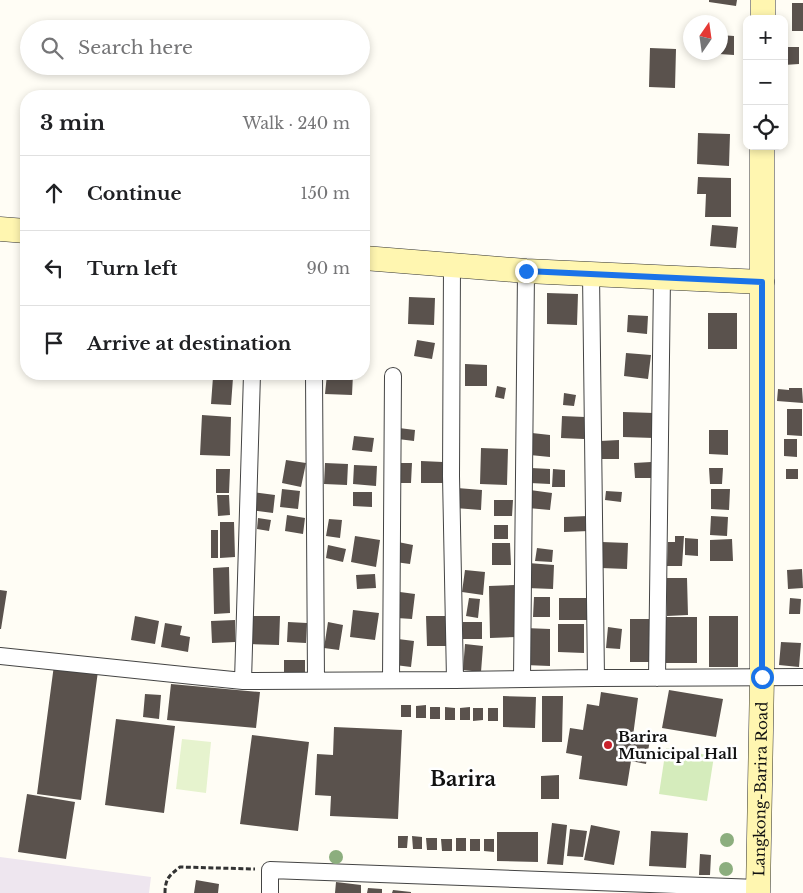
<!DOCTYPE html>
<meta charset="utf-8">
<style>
:root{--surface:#fff;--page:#f2f2f2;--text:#202124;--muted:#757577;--line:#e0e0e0}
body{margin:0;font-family:"Libre Baskerville",serif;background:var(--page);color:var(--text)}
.controls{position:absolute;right:15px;top:15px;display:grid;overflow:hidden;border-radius:10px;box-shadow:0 2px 8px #0003}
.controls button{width:45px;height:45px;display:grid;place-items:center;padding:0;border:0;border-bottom:1px solid var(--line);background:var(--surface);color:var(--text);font:25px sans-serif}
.compass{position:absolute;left:683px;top:15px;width:45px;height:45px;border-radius:50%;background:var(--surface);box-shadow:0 2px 8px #0003;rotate:13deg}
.stop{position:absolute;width:15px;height:15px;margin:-11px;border:4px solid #1a73e8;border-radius:50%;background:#fff}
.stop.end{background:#1a73e8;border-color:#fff;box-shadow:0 1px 5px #0008}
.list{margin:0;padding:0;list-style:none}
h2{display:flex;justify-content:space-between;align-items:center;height:65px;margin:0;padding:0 20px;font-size:21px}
h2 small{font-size:16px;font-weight:400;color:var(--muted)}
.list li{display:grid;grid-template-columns:32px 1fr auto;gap:15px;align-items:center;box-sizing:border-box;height:75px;padding:0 20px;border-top:1px solid var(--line)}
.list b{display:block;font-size:19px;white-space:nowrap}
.list em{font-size:16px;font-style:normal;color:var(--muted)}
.icon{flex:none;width:28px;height:28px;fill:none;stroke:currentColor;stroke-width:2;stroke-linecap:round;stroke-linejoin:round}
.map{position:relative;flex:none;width:803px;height:893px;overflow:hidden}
.search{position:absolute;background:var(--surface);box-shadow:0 2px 8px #0003;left:20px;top:20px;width:350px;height:55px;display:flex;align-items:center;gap:12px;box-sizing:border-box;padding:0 18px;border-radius:28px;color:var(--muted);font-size:19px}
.panel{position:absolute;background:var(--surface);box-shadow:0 2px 8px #0003;left:20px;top:90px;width:350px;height:290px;border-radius:20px}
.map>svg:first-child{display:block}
.industrial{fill:#eee6ef}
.green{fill:#d5ecbc}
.pitch{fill:#e6f3ce}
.building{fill:#5a524d}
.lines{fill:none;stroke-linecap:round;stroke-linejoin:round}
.street-casing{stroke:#444;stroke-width:18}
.secondary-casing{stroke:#333;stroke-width:25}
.path{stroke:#333;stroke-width:3;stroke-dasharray:5 2.5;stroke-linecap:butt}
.street{stroke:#fff;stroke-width:16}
.secondary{stroke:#fff6b0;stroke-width:24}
.tree{fill:#8cae7e}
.route{stroke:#1a73e8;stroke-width:6}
.poi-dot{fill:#c8222b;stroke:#fff;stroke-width:2}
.labels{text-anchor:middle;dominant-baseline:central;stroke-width:5;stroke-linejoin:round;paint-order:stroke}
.poi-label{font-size:15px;font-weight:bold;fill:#111;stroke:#fff;text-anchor:start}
.street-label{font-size:15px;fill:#111;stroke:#fff}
.district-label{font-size:20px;font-weight:bold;fill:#111;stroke:#fff}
</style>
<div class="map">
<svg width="803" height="893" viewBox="0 0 803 893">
<rect width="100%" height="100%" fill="#fffdf5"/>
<path class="industrial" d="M0,857L151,877L149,893H0Z"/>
<path class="green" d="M666,748L714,756L707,801L659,794Z"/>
<path class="pitch" d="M182,739L211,742L206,793L176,789Z"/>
<path class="building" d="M709,0H737L736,6L709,2Z
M792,3H803V31H792Z
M720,35L734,36V55L719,54V52H720Z
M784,47H799V64L784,65Z
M650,48L676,49L675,88L649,87Z
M698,133L730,134L729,166L697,164Z
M698,177L731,178V217H705L706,194H697Z
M712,225L738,227L736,248L710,246Z
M547,293L578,294L577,325L547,324Z
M409,297L435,298L434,325L408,324Z
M708,313H737V349H708Z
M628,315L648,316L647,334L627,332Z
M417,340L435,343L432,359L414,356Z
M626,353L651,355L648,379L624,376Z
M465,364L487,365V386H465Z
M327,374H353L352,395L325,394Z
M213,377L233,378L231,405L211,404Z
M497,386L506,388L504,399L495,397Z
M789,388H802L803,403L777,401L778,389L789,390Z
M564,393L576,395L574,406L563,405Z
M787,409H802V436L787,435Z
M623,412L654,413V438L623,437Z
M202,415L231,417L230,456L200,455Z
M562,416L585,417L584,439L561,438Z
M399,428L415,430L414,441L398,439Z
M709,430H728V455L709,454Z
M532,433L550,435V457L530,455Z
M354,436L374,438L372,452L352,450Z
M784,439H797V457L784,456Z
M619,440V459H601L600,441Z
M481,448L508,449L507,485L480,484Z
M286,460L306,463L301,487L282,483Z
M421,461L443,462V483H421Z
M651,462L652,478H635L634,463Z
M325,463L348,464L347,485L324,484Z
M395,463H412L411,483H395Z
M354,465L377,466L376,486L353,484Z
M531,468L550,469V484L530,483Z
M709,468H723L722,484H710Z
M216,469H230L229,493H216Z
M553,469L565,470V487H552Z
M786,469H798V479H786Z
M457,488L482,490L481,510L455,508Z
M282,489L300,491L298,509L280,507Z
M711,489H730L729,510L711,509Z
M530,490L552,493L550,510L528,508Z
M606,491L622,492L621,502L605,500Z
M252,492L275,495L273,513L250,510Z
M353,492H372V507L353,506Z
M217,495H229L230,515L218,516Z
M494,500H513L512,516H494Z
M287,515L305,518L303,534L285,531Z
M588,516L589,531L564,532V517Z
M711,516L728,517L727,536L710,535Z
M258,518L271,520L269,531L257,529Z
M329,519L342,520L340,538L326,536Z
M220,522H234L235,557L220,558Z
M494,525H508V539H494Z
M211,530H218V558H211Z
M355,536L380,540L376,567L351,562Z
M675,536H684L682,566H667L668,542H675Z
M685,538L698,539V556L685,555Z
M732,539L733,561H710V540Z
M398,542L413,545L410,564L395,562Z
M602,542L628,543L627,569L601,568Z
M492,543H510L511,565H492Z
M328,545L346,549L343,562L326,558Z
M537,548L553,550L552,562L535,561Z
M528,563L554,565L553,589L527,588Z
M229,567L230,613L214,614L213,568Z
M802,569L803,588L788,589L787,570Z
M465,570L485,572L483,595L462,592Z
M375,574L376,588L357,589L356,575Z
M667,578H687L688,615L667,616Z
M515,585L517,637L490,638L489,586Z
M0,590L7,591L1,629H0Z
M400,592L415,594L412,619L397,618Z
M534,597H550V617H533Z
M469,598L480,599L478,618L466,616Z
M559,598H588V620H559Z
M790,598L801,599L800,614H789Z
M353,610L379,613L375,640L350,637Z
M135,616L159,621L155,644L131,640Z
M250,616H280L279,645L249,644Z
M426,616H446V646H427Z
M709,616H738V667H709Z
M663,617H697V663H663Z
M630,619H650L651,662H630Z
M235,620V642L212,643L211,621Z
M288,622L307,623L306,643L287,642Z
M328,622L343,625L339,650L324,648Z
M463,622H482V639H463Z
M165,623L182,626L180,635L190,637L188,652L161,647Z
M558,624H584V653L558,652Z
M608,627L622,629L620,649L606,648Z
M525,628L550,629V666L525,665Z
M398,639L414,641L411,667L395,665Z
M781,642L801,643L799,667L779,665Z
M465,644L483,646L481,672L463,670Z
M284,660H305V674L284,673Z
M54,665L98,671L81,800L37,794Z
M171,684L260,692L256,728L167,720Z
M669,690L723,699L716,737L662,728Z
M601,692L638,698L633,736L650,739L646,764L631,761L627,786L579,779L582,756L566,753L570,728L583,730L587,704L599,706Z
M145,694L161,695L159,719L143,717Z
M503,696L536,697L535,728L503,727Z
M542,696H563L562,742H542Z
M401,705H411V717H401Z
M426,705V718H416V706Z
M430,707H440V719H430Z
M445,707L455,708V720H445Z
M470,707V720H460V708Z
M473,708H483V720L473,721Z
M488,708H498V721H488Z
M116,719L175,726L164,813L105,805Z
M334,727L402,730L398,819L330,816L331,796L315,795L317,754L333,755Z
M252,735L309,742L298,831L240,824Z
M559,775V799H541V776Z
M27,794L75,802L66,859L18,852Z
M552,823L567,825L563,865L547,864Z
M591,825L620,831L614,865L584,860Z
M570,829L587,831L583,857L567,856Z
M651,831L688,833L686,868L649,866Z
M497,832H538V862L497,861Z
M398,836H408L407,848H398Z
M412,836L422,837V849H413Z
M426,838H437V850H427Z
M456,838H466V851H456Z
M441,839H452V851H442Z
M470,839H480V851H470Z
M484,839H494V852L484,851Z
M700,854L711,855L710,875H699Z
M196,880L219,884L218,893H194Z
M336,882L361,885V893H335Z
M368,888L382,889V893H367Z
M393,890L411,892V893H392Z"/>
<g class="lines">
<defs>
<path id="street" d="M452,265L451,476L455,680
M591,274L596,678
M314,374L316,680
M0,656L193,676L243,681L455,680L596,678L803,677
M657,678L662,277
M522,679L526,271
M391,680L393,376
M243,681L252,374
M270,893V870L758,888"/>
<g id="secondary">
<path d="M763,19V0"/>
<path d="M0,229L26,231"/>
<path d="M364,258L526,271L762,282"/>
<path id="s1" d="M758,893L762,677V146"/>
</g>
</defs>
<use href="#street" class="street-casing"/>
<use href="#secondary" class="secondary-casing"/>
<path class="path" d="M165,893C165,878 170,875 180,867L255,869"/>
<use href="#street" class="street"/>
<use href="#secondary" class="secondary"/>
</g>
<g class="tree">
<circle cx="727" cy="840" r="7"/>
<circle cx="336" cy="857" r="7"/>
<circle cx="726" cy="869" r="7"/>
</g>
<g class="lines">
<path class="route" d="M526,271L762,282V677"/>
</g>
<circle class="poi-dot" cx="608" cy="745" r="5"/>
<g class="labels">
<g class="poi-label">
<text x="618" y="736">Barira<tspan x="618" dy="17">Municipal Hall</tspan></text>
</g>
<g class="street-label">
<text stroke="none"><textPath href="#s1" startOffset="104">Langkong-Barira Road</textPath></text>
</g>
<g class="district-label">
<text x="463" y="779">Barira</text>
</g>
</g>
</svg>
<div class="controls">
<button>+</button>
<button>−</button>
<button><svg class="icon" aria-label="locate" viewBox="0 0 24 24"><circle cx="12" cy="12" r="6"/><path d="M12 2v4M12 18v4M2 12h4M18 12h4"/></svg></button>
</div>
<svg class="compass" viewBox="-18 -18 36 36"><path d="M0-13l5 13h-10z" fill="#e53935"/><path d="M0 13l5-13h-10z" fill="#757577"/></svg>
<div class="stop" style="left:762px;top:677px"></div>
<div class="stop end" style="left:526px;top:271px"></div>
<div class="search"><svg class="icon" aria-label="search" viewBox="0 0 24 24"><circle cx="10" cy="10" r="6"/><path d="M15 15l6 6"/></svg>Search here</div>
<section class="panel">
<h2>3 min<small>Walk · 240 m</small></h2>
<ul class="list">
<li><svg class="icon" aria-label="ahead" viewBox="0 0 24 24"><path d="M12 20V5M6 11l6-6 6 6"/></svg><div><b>Continue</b></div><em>150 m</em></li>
<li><svg class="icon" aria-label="left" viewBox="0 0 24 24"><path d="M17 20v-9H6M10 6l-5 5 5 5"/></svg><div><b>Turn left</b></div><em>90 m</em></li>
<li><svg class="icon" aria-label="arrive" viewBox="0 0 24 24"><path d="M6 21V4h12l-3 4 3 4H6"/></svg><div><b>Arrive at destination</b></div></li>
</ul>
</section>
</div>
